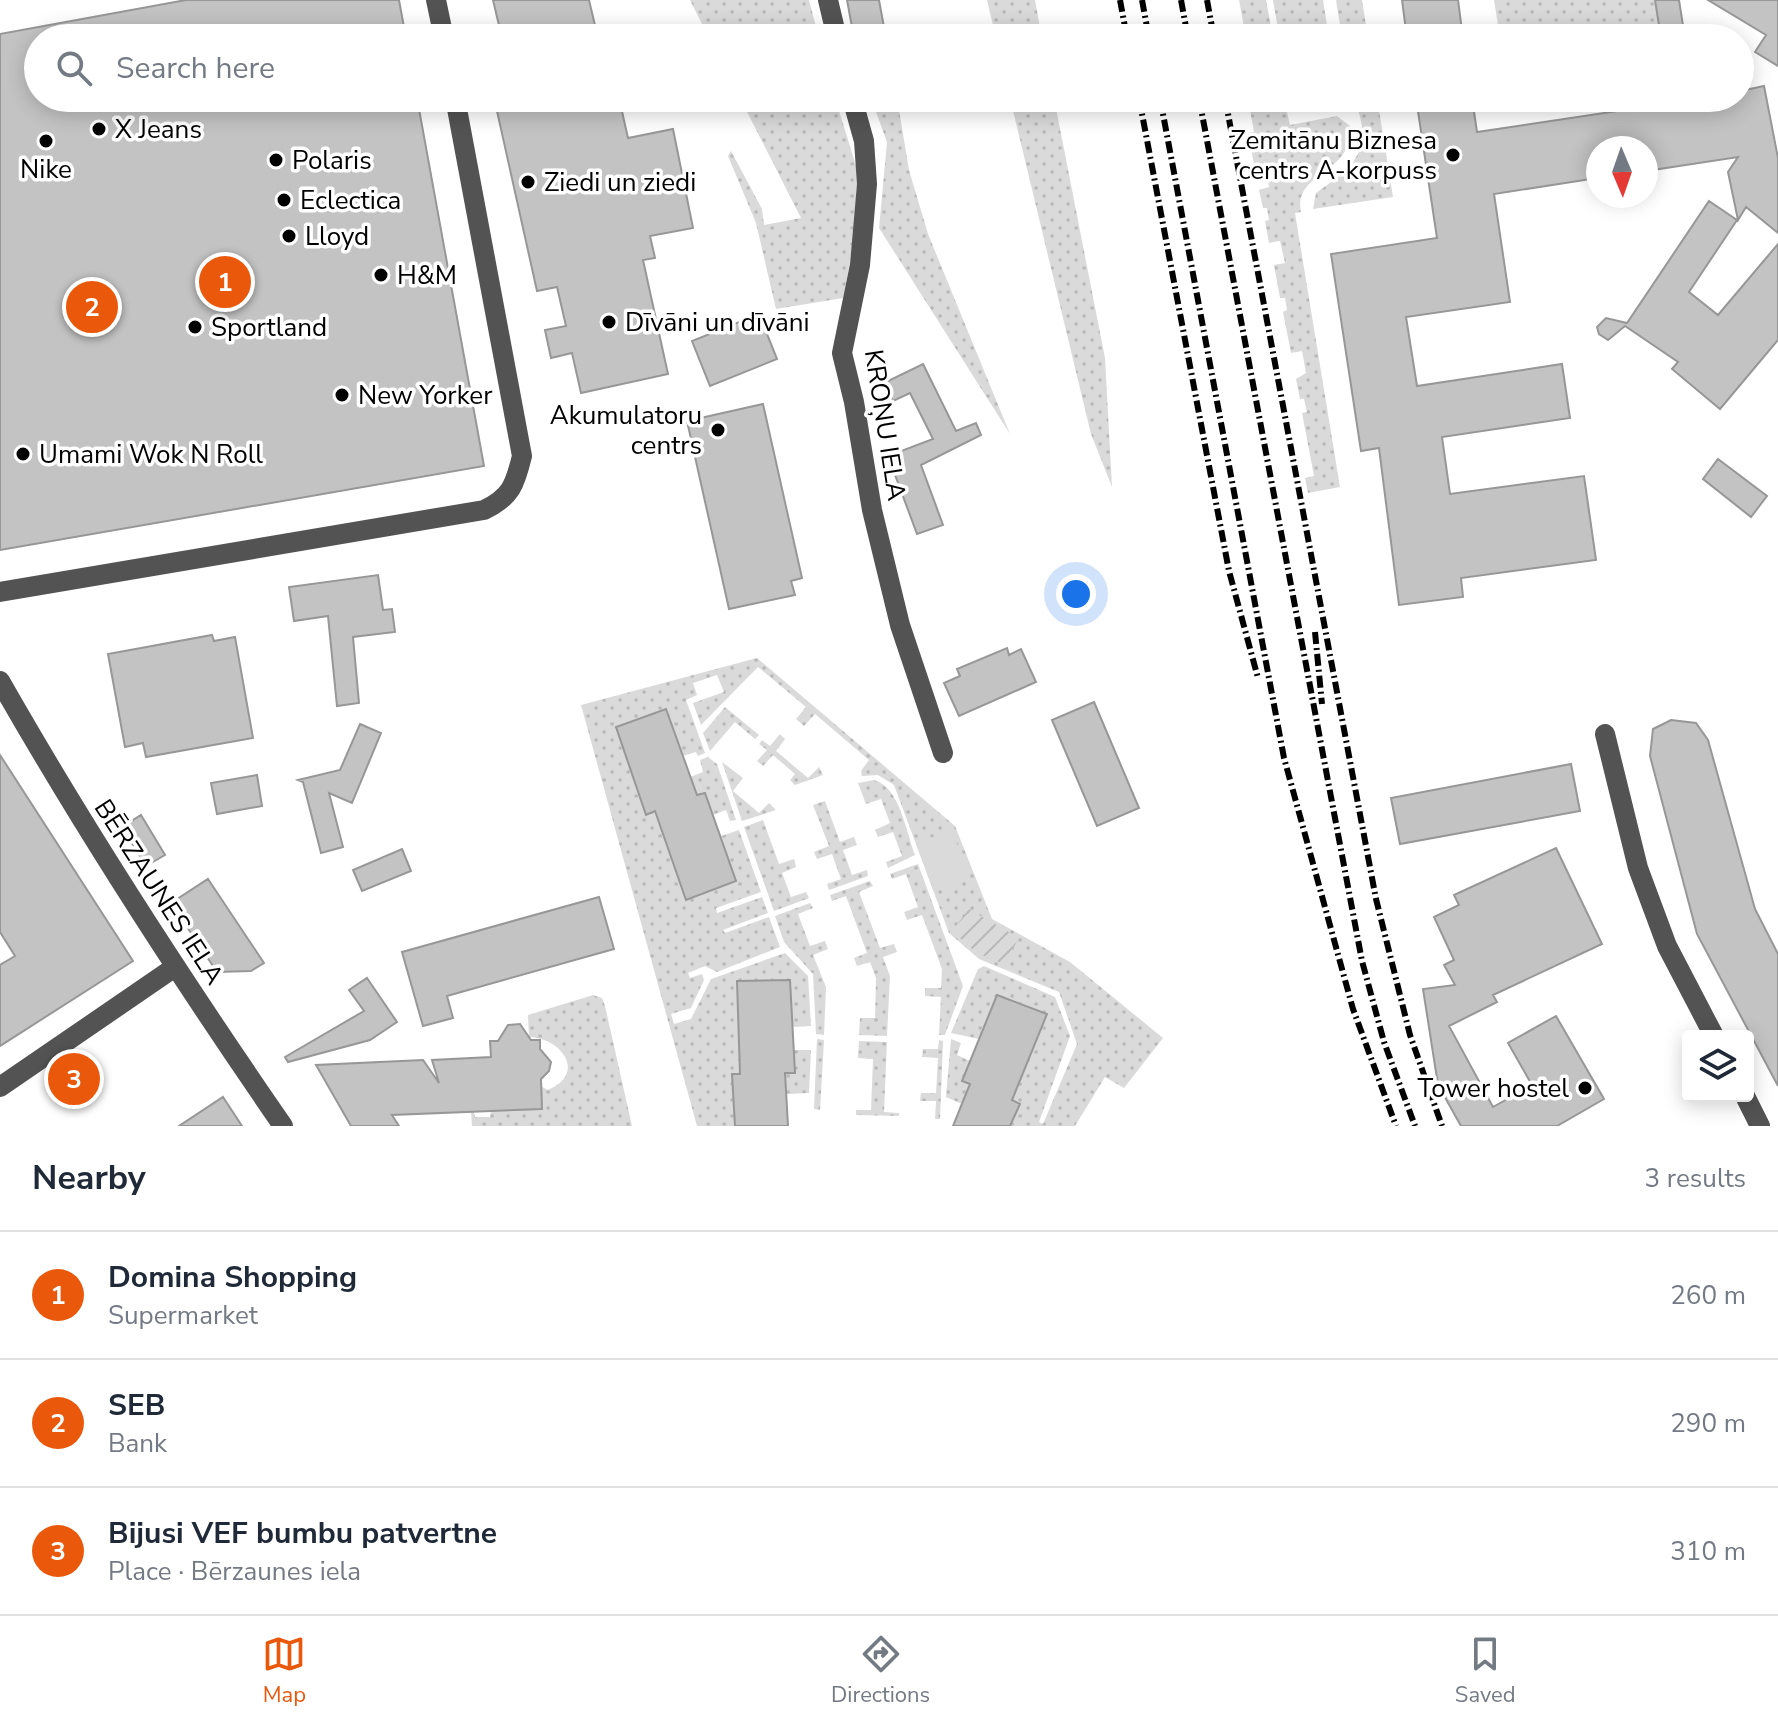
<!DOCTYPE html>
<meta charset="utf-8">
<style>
:root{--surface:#fff;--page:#f2f2f3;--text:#1f2937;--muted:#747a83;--line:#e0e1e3;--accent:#ea580c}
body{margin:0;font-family:"Nunito Sans",sans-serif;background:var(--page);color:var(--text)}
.controls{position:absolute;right:24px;bottom:24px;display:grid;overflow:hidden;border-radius:8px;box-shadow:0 4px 20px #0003}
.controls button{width:72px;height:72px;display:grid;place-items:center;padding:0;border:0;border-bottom:2px solid var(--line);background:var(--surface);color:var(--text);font:40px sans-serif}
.compass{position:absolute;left:1586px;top:136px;width:72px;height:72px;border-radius:50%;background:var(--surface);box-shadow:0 4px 20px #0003;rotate:178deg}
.you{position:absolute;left:1076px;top:594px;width:28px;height:28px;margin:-20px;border:6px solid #fff;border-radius:50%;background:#1a73e8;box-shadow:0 0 0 12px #1a73e833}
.badge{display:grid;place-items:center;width:52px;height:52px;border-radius:50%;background:var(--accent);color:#fff;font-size:26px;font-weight:700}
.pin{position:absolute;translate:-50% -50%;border:4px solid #fff;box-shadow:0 2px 8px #0006}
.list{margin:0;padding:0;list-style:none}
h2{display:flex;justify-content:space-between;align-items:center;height:104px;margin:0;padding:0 32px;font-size:34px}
h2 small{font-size:26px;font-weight:400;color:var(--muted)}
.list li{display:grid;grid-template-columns:52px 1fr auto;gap:24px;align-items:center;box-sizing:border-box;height:128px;padding:0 32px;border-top:2px solid var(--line)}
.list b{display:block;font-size:30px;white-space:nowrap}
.list p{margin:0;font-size:26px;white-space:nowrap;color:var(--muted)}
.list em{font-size:26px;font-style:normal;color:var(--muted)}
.icon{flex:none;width:44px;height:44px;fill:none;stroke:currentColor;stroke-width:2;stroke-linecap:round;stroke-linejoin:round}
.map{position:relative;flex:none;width:1778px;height:1126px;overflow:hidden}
.search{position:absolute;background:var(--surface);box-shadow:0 4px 20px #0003;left:24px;right:24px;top:24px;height:88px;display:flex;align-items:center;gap:20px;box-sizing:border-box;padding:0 28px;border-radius:44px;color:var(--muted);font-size:30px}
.sheet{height:488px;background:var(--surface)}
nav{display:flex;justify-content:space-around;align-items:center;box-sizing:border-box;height:112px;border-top:2px solid var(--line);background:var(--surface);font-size:22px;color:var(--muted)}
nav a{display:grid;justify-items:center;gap:4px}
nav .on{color:var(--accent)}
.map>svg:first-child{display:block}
.grass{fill:url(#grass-dots)}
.garden{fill:url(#garden-furrows)}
.pitch{fill:#dadada}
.building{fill:#c3c3c3;stroke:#979797;stroke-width:2}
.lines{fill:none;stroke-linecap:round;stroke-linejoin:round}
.minor{stroke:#535353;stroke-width:20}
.rail{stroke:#000;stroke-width:6;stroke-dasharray:12 4 2 4;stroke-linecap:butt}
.poi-dot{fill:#000;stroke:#fff;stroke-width:3}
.labels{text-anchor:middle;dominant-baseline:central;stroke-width:7;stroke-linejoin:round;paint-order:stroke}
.poi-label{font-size:26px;fill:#000;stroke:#fff;text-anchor:start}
.street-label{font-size:26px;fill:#000;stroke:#fff}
</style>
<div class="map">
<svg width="1778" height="1126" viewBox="0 0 1778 1126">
<defs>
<pattern id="grass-dots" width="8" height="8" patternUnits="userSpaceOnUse" patternTransform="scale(2)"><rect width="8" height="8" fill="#dadada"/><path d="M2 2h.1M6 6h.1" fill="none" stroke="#b9b9b9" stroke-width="1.8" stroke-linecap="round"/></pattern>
<pattern id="garden-furrows" width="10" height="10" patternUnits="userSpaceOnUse" patternTransform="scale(2)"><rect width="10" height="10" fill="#dadada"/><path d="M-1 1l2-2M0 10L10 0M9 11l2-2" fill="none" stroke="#b9b9b9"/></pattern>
</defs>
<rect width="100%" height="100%" fill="#fff"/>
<path class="grass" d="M690,0H809L819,38H709Z
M987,0H1035L1042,38H996Z
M1239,0H1266L1273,38H1246Z
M1273,0H1323L1329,38H1305L1304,31L1279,35Z
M1336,0H1362L1368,38H1342Z
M1494,0H1655L1661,38H1500Z
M740,98H835L858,172L852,253L843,298L776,309L756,223L728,156L731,151L762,209L764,225L801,218Z
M871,98H897L909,170L928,234L1010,434L879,228L887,142Z
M1010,98H1054L1105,358L1112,487L1091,434Z
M1248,98H1284L1286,108L1313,103L1314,107L1287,112L1290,125L1337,116L1350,126C1355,174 1293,171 1301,212L1295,213L1340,487L1308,493L1305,478L1314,476L1302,413L1307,412L1304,399H1300L1296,379L1306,373L1302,351L1291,353L1283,312L1287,310L1285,298H1280L1274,265L1285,263L1280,241L1269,243L1265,221L1269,220L1267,208H1263L1259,190L1269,187L1266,168L1255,169L1248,133L1254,132Z
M1354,98H1377L1393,197L1313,209L1316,193C1357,164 1374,150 1354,98Z
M757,658L955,826L992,919L1070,962L1163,1038L1124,1088L1105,1077L1075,1126H1010L1020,1104L1012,1100L1046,1014L998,995L979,1039L951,1033L978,969L984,966L1055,997L1070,1036L1039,1122L1043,1124L1077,1044L1059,992L979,959L949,933L894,785L878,775L862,776L861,771L869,760L815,714L804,726L796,719L806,707L758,667L701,725L693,703L724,692L717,675L693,683L697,695L686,700L705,753L698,756L696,752L683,756L666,709L616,728L646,814L655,811L736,881L721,836L739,830L761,892L716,908L717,913L762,897L768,913L723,930L725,933L769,917L780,947L717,972L705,966L688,973L690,978L702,974L704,980L691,1008L671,1014L674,1024L691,1019L711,979L785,953L808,976L811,1026L792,1027L790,980L737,981L740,1074H732L735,1126H697L581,705Z
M725,707L759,735L755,739L735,722L710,751L703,733Z
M780,734L785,739L776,751L808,778L819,767L823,775L795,785L790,780L795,774L773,755L763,766L757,761L767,750L759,744L762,740L770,746Z
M708,757L717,764L736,820L730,821L726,810L713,815L705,793L697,795L690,777L703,772L700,760Z
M722,762L743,778L733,791L759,813L769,803L776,810L742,821Z
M874,780C900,787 906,832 915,855L888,868L886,862L902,856L893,832L878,837L875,830L890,823L881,799L866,804L858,783Z
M825,801L840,842L854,837L857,845L843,850L852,875L867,870L868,876L829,890L827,884L841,879L832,854L817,859L814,852L829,846L813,805Z
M763,820L779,864L794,859L796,867L782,873L791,897L806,892L809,898L774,911L744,827Z
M918,864L963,986L945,1035H939L941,997L925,996V988H941L942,969L922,915L907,920L904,912L918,907L906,874L892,879L890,874Z
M870,881L873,886L859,892L880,948L894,944L897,952L883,957L890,976L887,1036L859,1035L860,1018H875L876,978L870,962L857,966L854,958L867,953L846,896L832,901L830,895Z
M810,903L813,908L798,914L810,946L825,941L828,949L813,955L826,987L824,1035L816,1034L813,974L784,942L775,916Z
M593,995L602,998L605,1006L632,1126H472L471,1112H474L475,1117H490L491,1111L542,1109V1087L548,1090C587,1074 562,1038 529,1037L528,1015Z
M817,1039L824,1040L820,1110L814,1109Z
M951,1039L961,1043L957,1055L970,1061L962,1080L970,1084L962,1104L946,1097Z
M939,1040L943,1041L940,1119H935L936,1101H920L921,1093H936L938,1058L922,1057L923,1049H938Z
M859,1041L887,1042L884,1112L899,1113V1116L856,1115V1110H871L873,1059L858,1058Z
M793,1050H811L809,1093L786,1094L785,1073Z"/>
<path class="garden" d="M969,909L1019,938L1004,964L977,953L952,931Z"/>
<path class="pitch" d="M952,830L970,879L934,892L916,843Z"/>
<path class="building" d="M186,0H399L406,38H38V98H417L484,466L0,550V34Z
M493,0H589L598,38H502Z
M847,0H879L886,38H854Z
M1402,0H1458L1463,38H1407Z
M1655,0H1679L1685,38H1661Z
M1708,0H1778V66L1755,52L1766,35Z
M1764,86L1778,158V233L1746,207L1738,220L1728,172L1738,157L1646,171V148H1598V178L1494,194L1510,302L1406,317L1417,386L1562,364L1570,418L1442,437L1450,494L1584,476L1596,560L1461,578L1463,597L1399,605L1379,448L1361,451L1331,254L1437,238L1416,98H1472L1477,132L1671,103L1670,98H1740V91Z
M516,98H619L628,138L673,129L693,228L650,236L655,258L643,260L668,374L581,393L572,353L551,358L545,330L566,326L557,287L537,291L495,102Z
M1709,201L1737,220L1689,292L1718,315L1778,244V340L1720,409L1672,369L1678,362L1625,326L1608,340L1599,334L1597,327L1606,318L1627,323Z
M759,314L777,359L710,386L692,341Z
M923,364L956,431L976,423L981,435L921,465L943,525L917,534L888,456L933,439L910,393L893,401L884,383Z
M763,404L802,578L791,581L795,595L729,609L687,421Z
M1718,459L1767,496L1751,517L1703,479Z
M378,575L383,610L392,609L395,632L353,637L359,703L337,706L328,616L294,621L289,587Z
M212,635L214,641L235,637L253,738L146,757L143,743L125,747L108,654Z
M1007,648L1009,655L1021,649L1036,682L959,716L944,683L960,676L957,669Z
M1094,702L1139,808L1097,826L1052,720Z
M666,709L697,795L705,793L736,881L686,900L655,811L646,815L616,727Z
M1671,720L1696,723L1708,740L1755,909L1778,954V1086L1697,934L1650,756L1653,729Z
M360,724L381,733L352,803L329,793L343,847L321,853L303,782L298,780L340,770Z
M0,755L133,961L0,1046V965L15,956L0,932Z
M1571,764L1580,811L1400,844L1391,798Z
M257,775L262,806L217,814L211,783Z
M141,815L165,855L146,866L122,827Z
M1556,848L1602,944L1493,995L1497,1002L1449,1026L1493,1107L1532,1085L1508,1043L1556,1016L1604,1099L1557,1126H1461L1438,1085L1423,989L1455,985L1444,965L1454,960L1434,917L1459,905L1454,895Z
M402,849L411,871L362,891L353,870Z
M208,879L264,963L251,971L217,972L171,903Z
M599,897L614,949L447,996L453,1018L423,1026L402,952Z
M367,978L397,1022L370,1040L288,1062L285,1057L364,1011L349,990Z
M790,980L795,1073H785L788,1126H735L732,1074H740L737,981Z
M997,995L1047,1014L1012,1100L1020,1104L1010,1126H953L970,1084L962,1081Z
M520,1024L531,1040H540V1049L551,1062L549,1071L541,1079L542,1109L392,1115L399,1126H351L316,1065L423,1060L439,1083L432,1060L491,1057L490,1041H498L508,1025Z
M223,1097L242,1126H179Z"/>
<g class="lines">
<path class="minor" d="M436,0L444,38
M828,0L837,38
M852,98L864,141L867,184L860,265L842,353L854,402L872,510L900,625L943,753
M0,592L484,510C511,497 515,485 522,456L455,98
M0,681C87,834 183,981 283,1126
M1605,734L1638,868L1667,946L1714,1036
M0,1087L175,967
M1745,1096L1760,1126"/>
<path class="rail" d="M1120,0L1127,38
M1142,0L1149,38
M1181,0L1188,38
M1207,0L1214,38
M1139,98L1229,571L1258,678
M1160,98L1284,758L1353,1009L1396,1126
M1199,98L1362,961L1384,1042L1415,1126
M1225,98L1376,899L1410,1035L1442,1126
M1315,632L1322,704"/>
</g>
<g class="poi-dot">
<circle cx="99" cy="129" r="8"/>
<circle cx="46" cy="141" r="8"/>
<circle cx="1453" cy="155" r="8"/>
<circle cx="276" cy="160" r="8"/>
<circle cx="528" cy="182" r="8"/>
<circle cx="284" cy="200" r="8"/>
<circle cx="289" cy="236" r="8"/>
<circle cx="381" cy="275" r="8"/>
<circle cx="609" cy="322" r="8"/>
<circle cx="195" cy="327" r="8"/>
<circle cx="342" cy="395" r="8"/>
<circle cx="718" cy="430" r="8"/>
<circle cx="23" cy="454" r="8"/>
<circle cx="1585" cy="1088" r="8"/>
</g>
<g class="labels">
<g class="poi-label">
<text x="115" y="129">X Jeans</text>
<text x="1437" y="140" text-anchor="end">Zemitānu Biznesa<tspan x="1437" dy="30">centrs A-korpuss</tspan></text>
<text x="292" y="160">Polaris</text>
<text x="46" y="169" text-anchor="middle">Nike</text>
<text x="544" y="182">Ziedi un ziedi</text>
<text x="300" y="200">Eclectica</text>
<text x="305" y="236">Lloyd</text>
<text x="397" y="275">H&amp;M</text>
<text x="625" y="322">Dīvāni un dīvāni</text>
<text x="211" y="327">Sportland</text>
<text x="358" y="395">New Yorker</text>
<text x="702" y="415" text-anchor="end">Akumulatoru<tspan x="702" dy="30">centrs</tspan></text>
<text x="39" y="454">Umami Wok N Roll</text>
<text x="1569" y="1088" text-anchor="end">Tower hostel</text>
</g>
<g class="street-label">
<text transform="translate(885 425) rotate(81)">KROŅU IELA</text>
<text transform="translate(159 892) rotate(57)">BĒRZAUNES IELA</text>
</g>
</g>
</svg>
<div class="controls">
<button><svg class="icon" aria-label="layers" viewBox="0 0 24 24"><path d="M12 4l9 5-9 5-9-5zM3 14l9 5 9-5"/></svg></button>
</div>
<svg class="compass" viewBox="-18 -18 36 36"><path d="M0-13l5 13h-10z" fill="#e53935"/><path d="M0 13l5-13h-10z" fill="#747a83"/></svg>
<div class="you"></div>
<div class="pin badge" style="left:225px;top:282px">1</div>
<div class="pin badge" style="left:92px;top:307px">2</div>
<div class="pin badge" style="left:74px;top:1079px">3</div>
<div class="search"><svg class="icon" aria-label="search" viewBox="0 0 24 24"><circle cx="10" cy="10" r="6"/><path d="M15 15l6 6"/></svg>Search here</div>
</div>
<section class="sheet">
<h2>Nearby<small>3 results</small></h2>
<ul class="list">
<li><span class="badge">1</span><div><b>Domina Shopping</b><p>Supermarket</p></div><em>260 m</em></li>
<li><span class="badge">2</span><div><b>SEB</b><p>Bank</p></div><em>290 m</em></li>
<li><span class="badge">3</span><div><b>Bijusi VEF bumbu patvertne</b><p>Place · Bērzaunes iela</p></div><em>310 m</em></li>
</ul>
</section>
<nav>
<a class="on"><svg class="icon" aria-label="map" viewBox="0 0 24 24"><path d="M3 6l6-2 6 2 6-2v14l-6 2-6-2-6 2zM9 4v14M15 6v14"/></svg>Map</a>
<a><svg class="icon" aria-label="directions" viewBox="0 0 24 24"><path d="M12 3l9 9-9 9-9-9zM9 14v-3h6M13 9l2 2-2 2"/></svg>Directions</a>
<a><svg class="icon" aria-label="saved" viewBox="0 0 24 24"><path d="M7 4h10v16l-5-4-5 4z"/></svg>Saved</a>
</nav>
